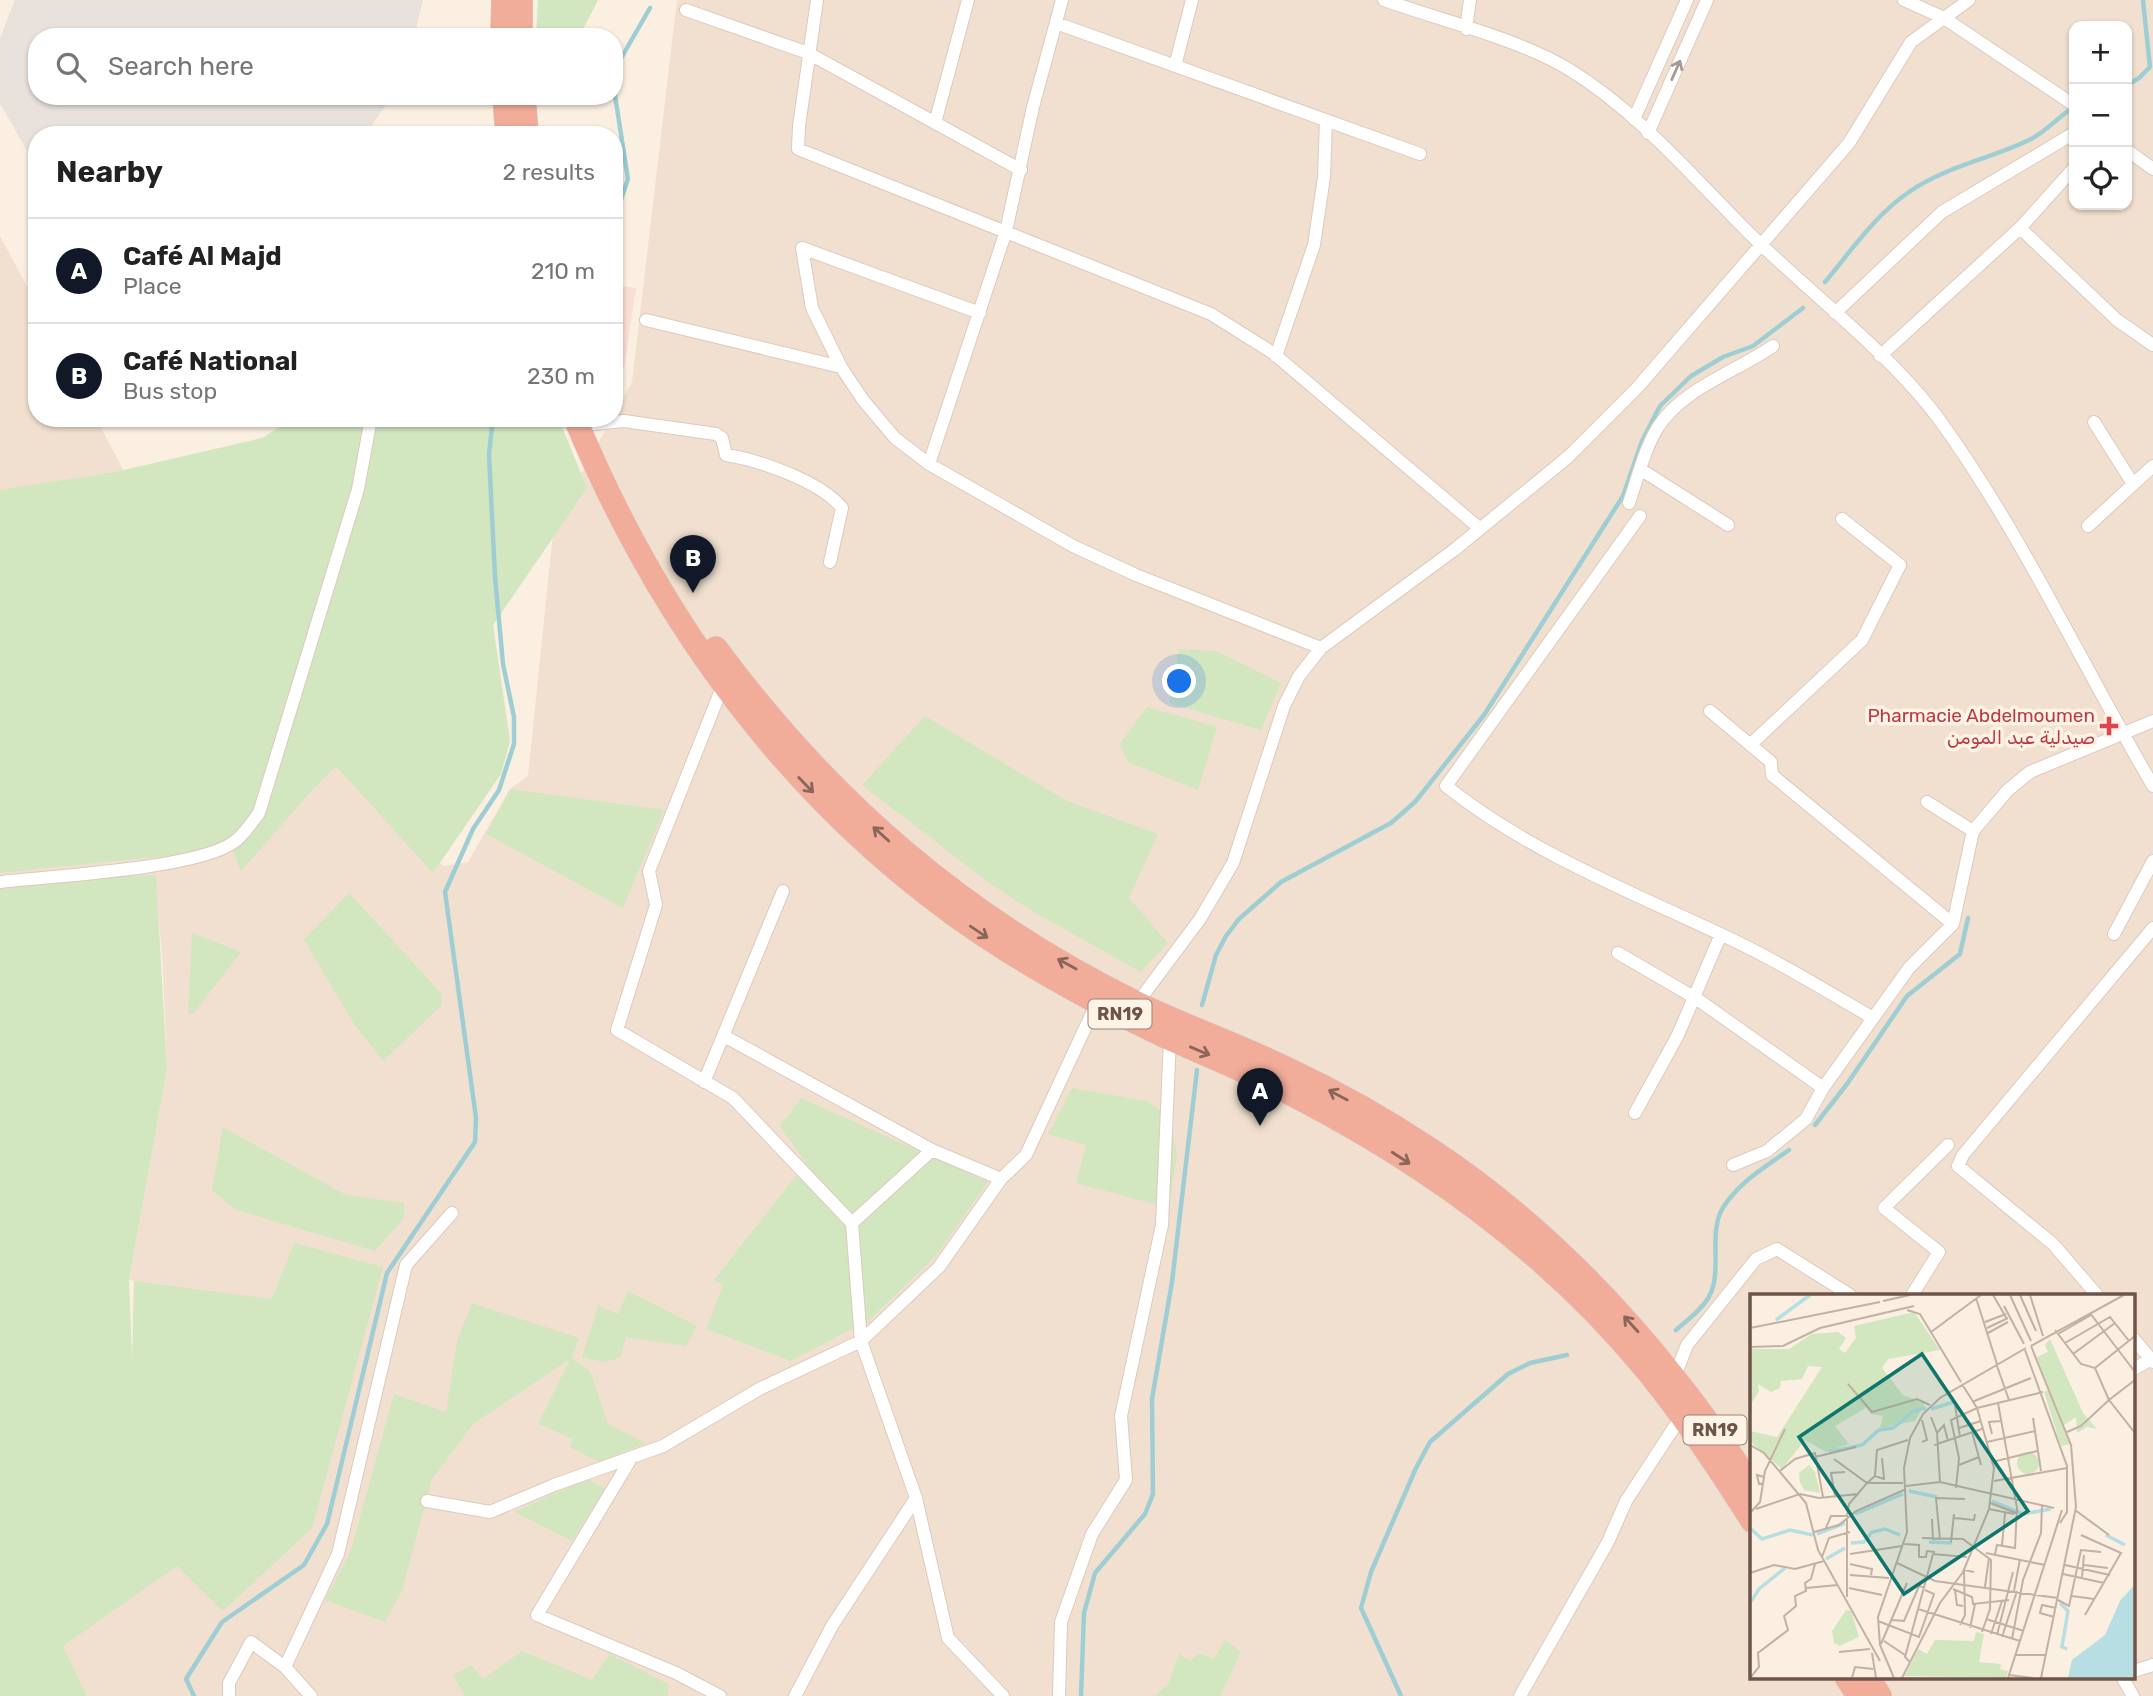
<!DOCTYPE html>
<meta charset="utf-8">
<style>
:root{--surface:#fff;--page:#f2f2f2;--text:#222;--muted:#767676;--line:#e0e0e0;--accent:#111827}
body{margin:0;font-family:Rubik,Vazirmatn,sans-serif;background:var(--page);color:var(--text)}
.controls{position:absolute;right:21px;top:21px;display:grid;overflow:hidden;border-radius:14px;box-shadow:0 2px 5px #0004}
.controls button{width:63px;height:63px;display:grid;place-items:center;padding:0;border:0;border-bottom:2px solid var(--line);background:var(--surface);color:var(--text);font:35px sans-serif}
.you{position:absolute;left:1180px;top:682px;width:24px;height:24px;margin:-18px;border:5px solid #fff;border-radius:50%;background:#1a73e8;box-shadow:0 0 0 10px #1a73e833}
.badge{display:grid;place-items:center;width:46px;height:46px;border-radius:50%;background:var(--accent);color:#fff;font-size:23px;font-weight:700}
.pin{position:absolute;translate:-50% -58px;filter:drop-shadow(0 2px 4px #0008)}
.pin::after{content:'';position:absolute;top:37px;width:24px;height:21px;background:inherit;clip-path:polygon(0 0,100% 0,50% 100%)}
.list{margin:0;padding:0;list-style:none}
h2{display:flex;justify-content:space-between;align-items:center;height:91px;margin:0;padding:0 28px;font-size:30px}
h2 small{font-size:23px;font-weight:400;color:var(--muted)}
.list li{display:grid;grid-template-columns:46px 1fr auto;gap:21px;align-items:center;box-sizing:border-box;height:105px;padding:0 28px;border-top:2px solid var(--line)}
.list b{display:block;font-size:26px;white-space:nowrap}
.list p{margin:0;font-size:23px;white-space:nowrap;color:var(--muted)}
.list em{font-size:23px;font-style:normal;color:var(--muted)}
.icon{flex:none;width:38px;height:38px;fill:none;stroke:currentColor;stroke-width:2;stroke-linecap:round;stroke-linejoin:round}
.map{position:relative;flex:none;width:2153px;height:1696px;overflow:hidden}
.search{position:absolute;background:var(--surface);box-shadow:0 2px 5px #0004;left:28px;top:28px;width:595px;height:77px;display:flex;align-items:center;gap:18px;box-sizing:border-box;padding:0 24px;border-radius:28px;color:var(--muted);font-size:26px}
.panel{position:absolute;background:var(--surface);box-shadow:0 2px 5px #0004;left:28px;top:126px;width:595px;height:301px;border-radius:28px}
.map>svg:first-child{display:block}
.residential{fill:#f1e0cf;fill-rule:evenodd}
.commercial{fill:#faddd4}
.industrial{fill:#e9e1dc}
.green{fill:#d2e6c0}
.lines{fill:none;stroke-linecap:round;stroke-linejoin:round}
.stream{stroke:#9eced3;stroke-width:4.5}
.street-casing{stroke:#ddcabd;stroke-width:14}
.highway-casing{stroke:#d7cfcc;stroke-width:24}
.street{stroke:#fff;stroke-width:12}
.highway{stroke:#f1ac9a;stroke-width:23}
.oneway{stroke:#a99992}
.oneway2{stroke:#896659}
.health-dot{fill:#e0444e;stroke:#fef3e6;stroke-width:2.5}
.labels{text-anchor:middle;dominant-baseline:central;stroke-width:7;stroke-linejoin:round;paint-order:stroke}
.shield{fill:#fef3e6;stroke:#9a8478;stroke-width:2}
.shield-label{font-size:18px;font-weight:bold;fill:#6f5549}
.health-label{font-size:19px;fill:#be3a42;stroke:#fef3e6;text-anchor:end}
.inset-river{fill:none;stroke:#b7dee2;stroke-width:3.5}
.inset-road{fill:none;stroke:#c2b1a4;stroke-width:2}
.view{fill:#0f766e;fill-opacity:0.15;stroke:#0f766e;stroke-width:3.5}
.inset-edge{fill:none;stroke:#6f5549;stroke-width:3.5}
</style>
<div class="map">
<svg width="2153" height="1696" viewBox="0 0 2153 1696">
<rect width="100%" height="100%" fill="#faefe0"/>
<path class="residential" d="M677,0H2153V1696H87L45,1610L133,1384L134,1281L129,1280L167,1069L163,968L155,875L0,878V236L37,305V418H96L127,477L335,751L443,866L468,862L510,789L528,776L554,523L632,382ZM2074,26H2127V205H2074ZM1752,1295H2134V1677H1752Z"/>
<path class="commercial" d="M614,285L636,288L624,368L614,367Z"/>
<path class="industrial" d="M15,0H423L414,37H37V96H392L365,135H37V169L0,103V38Z"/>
<path class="green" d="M538,0H598L579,37H536Z
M294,418L559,420L587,488L493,625L510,741L501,774L433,873L336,766C302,799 273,836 241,871L232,849L0,873V490L115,472L262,438Z
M1179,649L1216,651L1281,683L1261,730L1169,703Z
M1147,707L1217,727L1198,790L1128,762L1120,744Z
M925,716L1067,801L1158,834L1129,898L1168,943L1141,972L1032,911L988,882L862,785Z
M510,789L664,810L623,908L486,834Z
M156,875L167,1069L129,1280L132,1360L134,1281L272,1299L294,1243L383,1267L312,1528L223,1611L177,1566L63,1646L87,1696H0V878Z
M349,893L441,993L442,1005L383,1061L354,1024L304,940Z
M192,933L241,952L193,1014L188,1013Z
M1072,1088L1147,1101L1168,1115L1177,1154L1169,1208L1076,1183L1086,1145L1048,1134Z
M801,1098L988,1182L935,1257L869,1320L791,1361L706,1329L723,1285L714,1280L806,1163L780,1126Z
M223,1127L346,1195L404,1203V1218L375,1251L236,1210L212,1190Z
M628,1291L697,1326L686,1346L626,1337L620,1358L603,1362L582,1357L598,1306L618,1314Z
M472,1303L579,1338L572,1358L590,1371L608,1424L646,1443L599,1462L570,1447L573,1439L538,1424L570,1359L473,1424L431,1481L402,1591L385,1622L325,1600L351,1550L394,1394L446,1412L457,1341Z
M588,1479L605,1489L572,1541L514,1512Z
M1225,1640L1241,1652L1220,1696H1155L1169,1683L1179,1654L1190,1661L1199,1653L1214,1659Z
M522,1651L592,1680L610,1654L668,1684V1696H465L453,1675L471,1665L483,1679Z"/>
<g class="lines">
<path class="stream" d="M2127,85L2139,78L2150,67L2143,0
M614,86L620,60L650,8
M614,89L628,179L614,220
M1825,282C1851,251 1875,215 1909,192C1946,166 1991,159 2031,139C2047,131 2059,116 2074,107
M1202,1005L1216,955L1226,936L1239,919L1281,882L1391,823L1415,802L1484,715L1623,496L1642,441L1660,406L1691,376L1723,357L1753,346L1803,308
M1815,1125L1847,1084L1907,996L1960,954L1968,918
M1676,1330C1686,1321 1699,1312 1707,1300C1725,1273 1706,1233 1724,1206C1740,1182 1766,1166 1789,1150
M194,1696L186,1679L222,1622L304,1565L327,1524L387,1273L475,1142L476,1118L445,892L473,829L499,790L514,744V717L503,664L495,577L489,454L493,418
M1081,1696L1084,1613L1095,1573L1145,1514L1153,1494L1152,1399L1172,1282L1197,1070
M1401,1696L1361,1608L1371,1572L1416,1468L1430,1442L1508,1374L1530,1363L1567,1355"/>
<defs>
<path id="street" d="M817,0L799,126L798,149L1211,314L1273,353L1478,527
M1384,0C1440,20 1522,40 1570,70C1638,112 1691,175 1747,231C1808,292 1891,353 1941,422C2023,536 2082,665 2153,786
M1904,0L1944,18L2074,105
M686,10L808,53L1021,170
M1056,23L1420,154
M1466,29L1470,0
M1175,66L1192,0
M1634,119L1687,0
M935,123L968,0
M1648,133L1707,0
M2127,150L2153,169
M2020,228L2117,320L2153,345
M1835,313L1942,212L2074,133
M646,320L841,367L863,400L895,438L929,464L1073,546L1136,575L1321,648
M1276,356L1314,245L1324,177L1326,120
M1880,356L2020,228L2074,168
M841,367L812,308L802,248L980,313
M2094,422L2133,484
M594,424L624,421L716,434L722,438L726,455C759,460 820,481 842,508L830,562
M929,464L1006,231L1033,107L1062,0
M1640,469L1728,525
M1629,503C1638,477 1644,450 1658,427C1683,388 1736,372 1773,346
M1640,516L1446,786C1526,850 1626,890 1718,933C1771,957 1823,989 1873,1018
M2088,526L2153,466
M723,685L649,871L656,905L617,1030L733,1098L852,1223
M1710,711L1771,762L1772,775L1953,924
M1750,745L1862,640L1900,565L1842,519
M1927,802L1973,831
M0,882C51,876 197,869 234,842C244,835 252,822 259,813L358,489L371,418
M2114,934L2153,861
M1618,953L1697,999L1823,1088
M1135,1006L1200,919L1233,863L1284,706L1299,676L1321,648L1454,550L1568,457L1637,388L1849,143L1911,42L1969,0
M724,1036L932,1150L852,1223L861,1341L916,1498L948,1638L1003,1696
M704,1082L783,891
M1635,1113L1678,1035L1721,934
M932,1150L1001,1179
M1733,1165L1767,1151L1806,1119L1823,1088L1909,968L1953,924L1973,831L2008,790L2030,772L2153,721
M1912,1295L1939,1252L1884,1208L1948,1145
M2097,1295L2053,1244L1958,1166L1963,1155L2153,928
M2134,1339L2153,1362
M2134,1369L2153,1358
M1675,1376L1687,1345L1756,1259L1777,1249L1850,1295
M632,1457L537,1615L676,1673L720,1696
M427,1501L490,1512L554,1485L663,1446L761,1388L861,1341L939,1267L1001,1179L1026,1155L1099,998
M285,1667L338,1554L406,1265L452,1213
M2134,1671L2153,1665
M2122,1677L2133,1696
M229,1696V1683L251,1642L285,1667L311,1696
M795,1696L832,1626L916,1498
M1059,1696L1061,1622L1092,1534L1126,1480L1121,1416L1162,1225L1170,1038
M1520,1696L1608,1542L1626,1501L1684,1412"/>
<path id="highway" d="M521,0V37
M502,37L503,0
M504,96L507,135
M524,96L527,135
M575,418C660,624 794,807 980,933C1040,973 1103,1007 1168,1038C1209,1056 1250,1073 1289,1093C1422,1161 1546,1250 1642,1365C1683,1414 1718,1467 1752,1521
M716,648C830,802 965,919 1139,1004C1187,1027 1239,1045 1288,1069C1337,1092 1385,1119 1430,1149C1562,1236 1666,1354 1752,1486
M1846,1677L1858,1696
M1868,1677L1880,1696"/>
</defs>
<use href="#street" class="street-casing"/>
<use href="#highway" class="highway-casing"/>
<use href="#street" class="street"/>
<use href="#highway" class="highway"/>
</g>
<defs><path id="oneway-shaft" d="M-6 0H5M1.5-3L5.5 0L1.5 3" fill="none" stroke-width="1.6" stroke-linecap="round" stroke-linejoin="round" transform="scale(1.75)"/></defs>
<use class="oneway" href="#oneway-shaft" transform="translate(1676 70) rotate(-66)"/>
<g class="oneway2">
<use href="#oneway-shaft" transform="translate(806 785) rotate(46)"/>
<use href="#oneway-shaft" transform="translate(881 834) rotate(-138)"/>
<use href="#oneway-shaft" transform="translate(979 932) rotate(34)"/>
<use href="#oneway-shaft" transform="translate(1067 964) rotate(-151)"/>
<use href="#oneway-shaft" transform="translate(1200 1051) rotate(23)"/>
<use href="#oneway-shaft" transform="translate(1338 1095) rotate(-152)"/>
<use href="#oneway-shaft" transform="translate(1401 1158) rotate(33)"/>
<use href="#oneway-shaft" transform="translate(1631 1324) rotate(-132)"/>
</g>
<path class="health-dot" d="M2105.5 715.5h7v7h7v7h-7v7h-7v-7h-7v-7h7z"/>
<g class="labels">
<g class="shield">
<rect x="1088.5" y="999.5" width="63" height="29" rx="5"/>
<rect x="1683.5" y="1415.5" width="63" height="29" rx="5"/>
</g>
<g class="shield-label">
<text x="1120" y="1014">RN19</text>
<text x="1715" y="1430">RN19</text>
</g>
<g class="health-label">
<text x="2095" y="715">Pharmacie Abdelmoumen<tspan x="2095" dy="22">صيدلية عبد المومن</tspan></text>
</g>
</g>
<g transform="translate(1750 1294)">
<rect width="385" height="385" fill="#faefe0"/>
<path d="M164,18L190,56L138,65L132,74L153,101L175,109L165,127L130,134L133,122L121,120L112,109L116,114L85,132L99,150L76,158L55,146L32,175L1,148L0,137L27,143L72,73L58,72L52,85L31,87L30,94L21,98L8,90L9,97L1,110L0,55H39L62,40L88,38L96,44L89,55L95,59L106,44L104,32ZM300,45L333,119L347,135L337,133L327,139L326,123L314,131L287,63L298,58L295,51ZM298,96L320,150L311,152L294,98ZM267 169a11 11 0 1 1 22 0a11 11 0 1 1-22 0ZM59,171L65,178L70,199L54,196L50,188L49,179ZM96,316L101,317L109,343L89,352L84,349L82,337ZM226,338L234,340L229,368L251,370L250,375L258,377L256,384L155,382L168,355L177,360L185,346L224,347Z" fill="#d2e6c0"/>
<path d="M385,290V384H318L322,366L355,341L370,307Z" fill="#b7dee2"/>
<path class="inset-river" d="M26,26L60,1M181,115L204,108M79,158L112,151L129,136L143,134L164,117L176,114M159,197L187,203M242,207L273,220L301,215M105,220L153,200M0,234L12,245L40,236L63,241M67,240L95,229M356,241L375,251M179,248L202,249M101,249L114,248L122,238L135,235L150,241M76,265L95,254M0,309L9,295L35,274M310,309L318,317L312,353L317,355"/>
<path class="inset-road" d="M243,1L257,25M260,1L281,47M270,1L286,37M280,1L293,42M226,4L247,70M133,7L160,1M254,12L274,50M157,16L170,20L211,88M340,19L385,78M235,28L256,20M0,34L130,8M237,34L258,24M305,36L331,70L345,74L359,106L331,132L317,138M181,38L231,1M238,39L258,28M308,40L341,21M315,49L360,23L379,47M281,52L321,151L326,213L291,384M281,52L374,1M0,53L33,52L70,34L164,12M275,56L317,172V218L310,229M323,60L365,29M247,72L259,106M345,74L385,42M385,86L359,106L385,139M98,90L122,118L167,105L180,111M222,108L281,84M205,111L210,143M181,123L187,139L190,188M283,124L291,177M172,126L177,146L172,148M209,134L231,127M222,138L231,171M187,139L194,131L198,147M242,140L239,128L251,127M237,148L285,137M0,151L14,159L56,209L68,256L130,367M184,151L232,135M65,163L106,153M84,165L117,189H153M242,168L287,157M209,171L229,163M30,177L45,165L65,159L73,203M125,182L127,156L158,146M14,183L7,181L9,190L14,189M244,187L317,174M156,192L190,188L304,214M206,194L209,164L201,126L227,114L293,98M85,202L81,179L95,178M240,209L266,219M6,215L50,200L69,204L108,200M239,215L264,220M325,216L359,241M0,219L10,208L15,177L35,135M204,224L224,226L225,220M182,225L183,246M75,236L81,222H97L99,210L117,189L125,182L134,185L132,164M64,238L89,231L106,217L154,196M331,241L371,259L335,321M172,244L213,245L241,266L240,315L232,338M190,246L186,204L215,205M201,248L204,220M154,250L169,251V263H176L177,257L185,258M252,251L255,219M236,259L295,271M100,260L152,252M245,260L247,251L265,254L267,214L248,109M72,263L79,244L100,238M147,269L185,287L308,304M100,270L122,275L121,281M315,271L360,281M334,271L358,274M0,279L24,271L45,275L74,267M313,280L354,289M100,281L139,284M332,283L334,261M235,293L239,264M56,294L88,291M99,294L132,301M203,295L222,303L223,310L259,306M205,296L207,311L213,312M264,297L270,265M322,302L344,305M97,303V224M308,306L319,312L331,256L351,258M168,315L270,347M304,323L290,319L292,311L306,314M236,325L274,337M142,326L154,327L169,292L175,294M128,327L169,343L184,300L175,296M210,331L215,321L214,276L224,278M220,334L225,310M241,340L252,307M247,341L263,278M252,343L267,297M262,345L273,286L291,239L292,211M134,347L155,361M131,350L157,289M89,358L120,355M122,359L126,384M266,361H296M160,368L155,363L183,260L217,263M259,381L283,384M0,384L9,373L8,359L38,336L34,322L46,312L45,302L56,297L55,289L61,285L65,270M102,384L105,373L123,375M144,384L130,351L128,323L157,238L154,174L160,144L173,120L190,104L276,54M152,384L190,309L213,278L239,215L244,174L227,114L212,90M258,384L312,216"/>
<path class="view" d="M172,60L278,217L154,300L49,143Z"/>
<rect width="385" height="385" class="inset-edge"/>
</g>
</svg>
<div class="controls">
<button>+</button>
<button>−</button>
<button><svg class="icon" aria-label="locate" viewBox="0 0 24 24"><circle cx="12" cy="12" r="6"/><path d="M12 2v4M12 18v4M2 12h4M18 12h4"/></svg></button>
</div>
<div class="you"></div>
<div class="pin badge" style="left:1260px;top:1126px">A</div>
<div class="pin badge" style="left:693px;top:593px">B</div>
<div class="search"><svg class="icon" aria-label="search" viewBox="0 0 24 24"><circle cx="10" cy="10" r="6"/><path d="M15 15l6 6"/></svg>Search here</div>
<section class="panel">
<h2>Nearby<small>2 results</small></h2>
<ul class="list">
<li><span class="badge">A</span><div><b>Café Al Majd</b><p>Place</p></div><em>210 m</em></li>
<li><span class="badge">B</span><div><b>Café National</b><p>Bus stop</p></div><em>230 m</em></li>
</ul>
</section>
</div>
